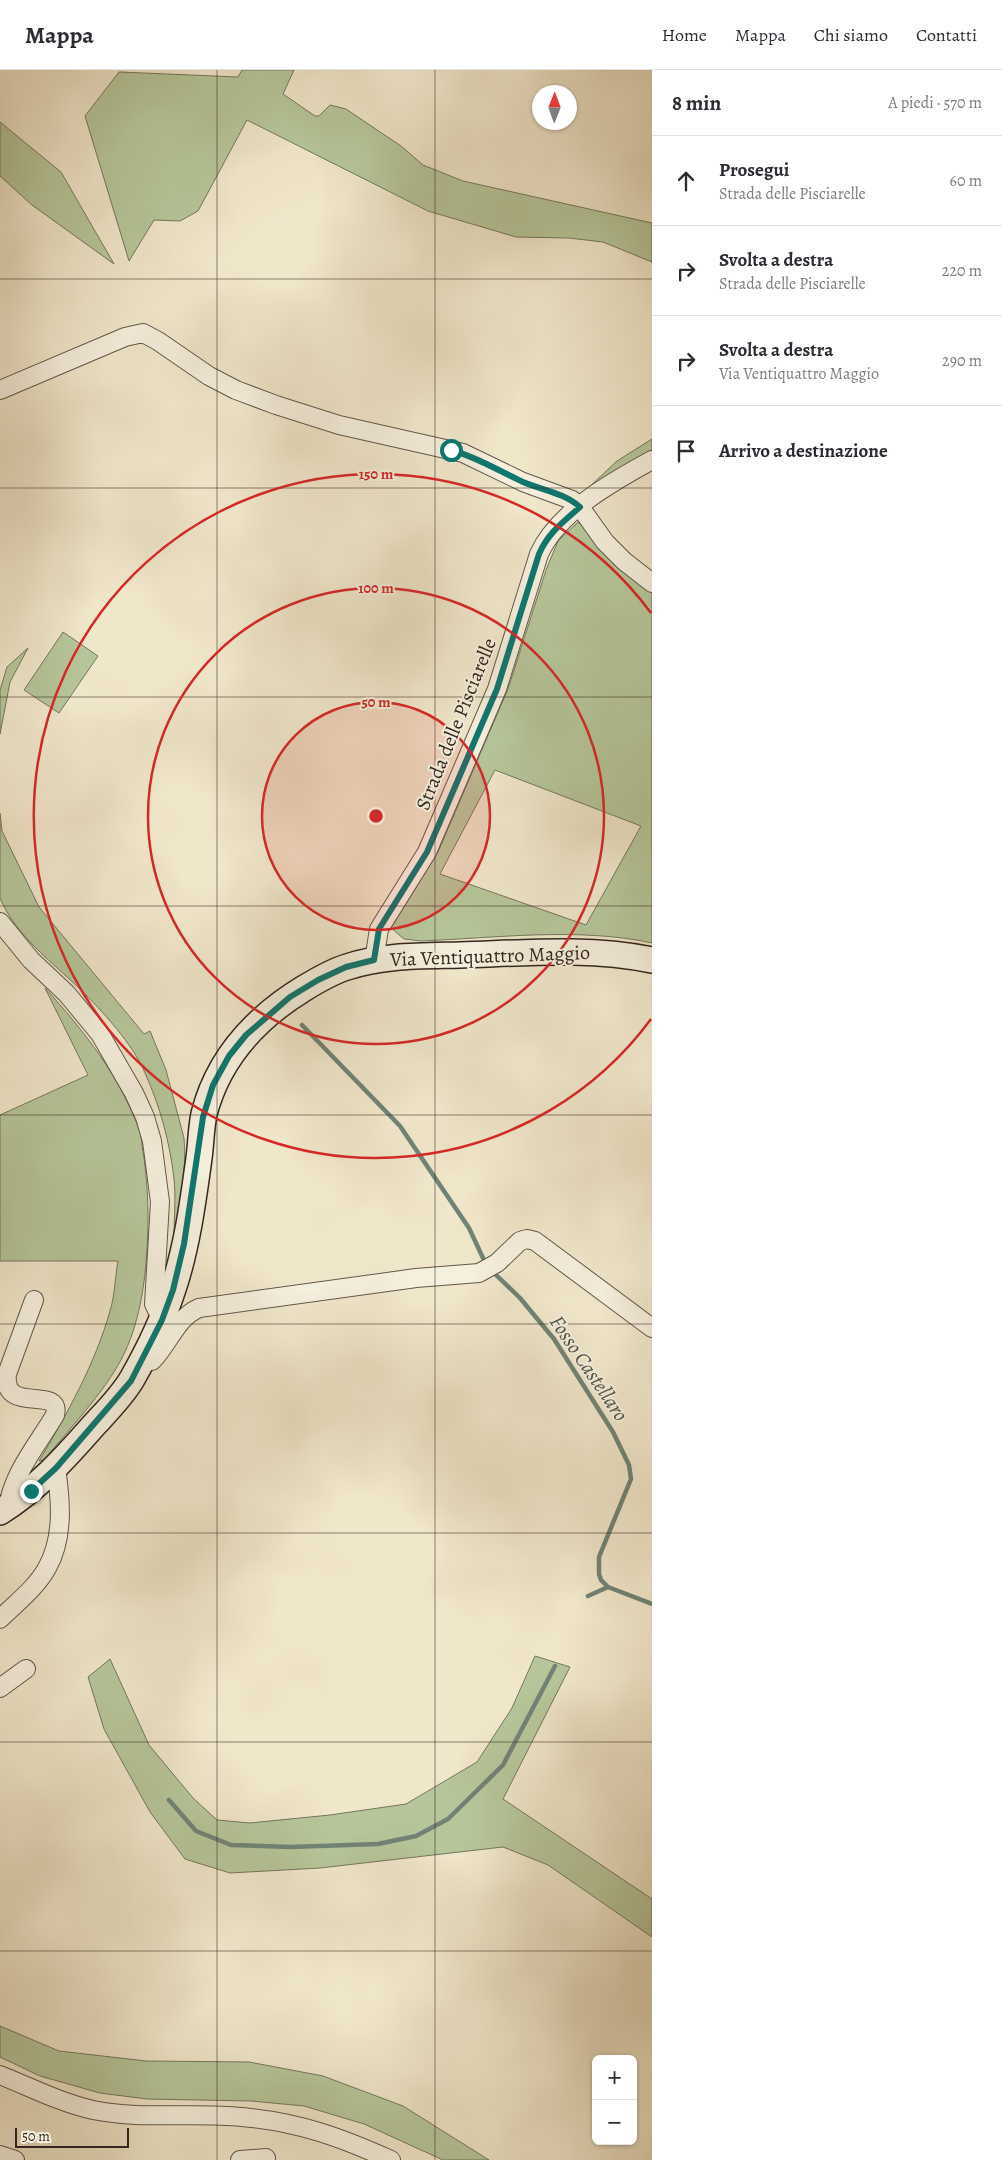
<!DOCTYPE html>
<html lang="it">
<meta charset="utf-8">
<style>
:root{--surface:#fff;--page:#f2f2f3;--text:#2b2b33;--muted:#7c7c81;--line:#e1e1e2}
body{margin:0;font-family:Alegreya,serif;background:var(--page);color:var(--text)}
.controls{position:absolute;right:15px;bottom:15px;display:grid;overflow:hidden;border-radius:8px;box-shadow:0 1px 4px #0004}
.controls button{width:45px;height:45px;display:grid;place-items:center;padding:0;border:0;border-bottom:1px solid var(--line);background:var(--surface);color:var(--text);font:25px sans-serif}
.compass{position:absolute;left:532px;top:15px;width:45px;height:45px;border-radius:50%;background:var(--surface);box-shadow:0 1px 4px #0004;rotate:1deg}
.scale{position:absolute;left:15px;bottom:12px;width:114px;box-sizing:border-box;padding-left:5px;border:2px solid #33271f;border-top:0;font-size:14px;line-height:18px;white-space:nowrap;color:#33271f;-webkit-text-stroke:4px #f5efdd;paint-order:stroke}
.stop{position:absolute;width:15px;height:15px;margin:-11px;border:4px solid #0f766e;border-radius:50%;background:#fff}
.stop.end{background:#0f766e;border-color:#fff;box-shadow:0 1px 5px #0008}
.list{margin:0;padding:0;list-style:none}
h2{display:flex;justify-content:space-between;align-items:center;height:65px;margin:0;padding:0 20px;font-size:21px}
h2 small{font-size:16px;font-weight:400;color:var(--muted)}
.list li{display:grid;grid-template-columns:32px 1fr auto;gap:15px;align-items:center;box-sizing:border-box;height:90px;padding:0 20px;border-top:1px solid var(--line)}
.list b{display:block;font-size:19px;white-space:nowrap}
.list p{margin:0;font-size:16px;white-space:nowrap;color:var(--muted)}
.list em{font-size:16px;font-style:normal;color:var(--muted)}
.icon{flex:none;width:28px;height:28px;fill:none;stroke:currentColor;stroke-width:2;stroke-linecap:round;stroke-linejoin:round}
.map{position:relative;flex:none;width:652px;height:2090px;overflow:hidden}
header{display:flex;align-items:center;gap:30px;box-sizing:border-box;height:70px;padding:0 25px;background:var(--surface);border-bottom:1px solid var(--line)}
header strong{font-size:24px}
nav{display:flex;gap:28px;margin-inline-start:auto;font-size:18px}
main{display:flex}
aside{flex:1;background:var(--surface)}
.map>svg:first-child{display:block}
.green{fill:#b6c69a;stroke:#74765c;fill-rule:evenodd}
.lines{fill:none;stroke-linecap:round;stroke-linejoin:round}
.stream{stroke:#718376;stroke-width:4.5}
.street-casing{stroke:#62574a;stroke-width:20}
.secondary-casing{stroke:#33271f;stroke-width:28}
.street{stroke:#f5efdd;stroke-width:18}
.secondary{stroke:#f5efdd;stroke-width:25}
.route{stroke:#0f766e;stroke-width:6}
.grid{fill:none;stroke:#33271f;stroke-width:1;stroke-opacity:0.55}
.ring{fill:none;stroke:#d62828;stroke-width:2.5}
.labels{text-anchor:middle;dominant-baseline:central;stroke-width:4;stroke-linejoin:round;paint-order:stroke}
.street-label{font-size:20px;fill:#33271f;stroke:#f5efdd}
.water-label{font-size:21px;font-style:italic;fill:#52554a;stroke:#f5efdd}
.centre{fill:#d62828;stroke:#f5efdd;stroke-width:2.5}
.ring-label{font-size:15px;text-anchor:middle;font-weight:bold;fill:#d62828;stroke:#f5efdd;stroke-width:4;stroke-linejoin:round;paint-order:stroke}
</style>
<header>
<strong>Mappa</strong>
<nav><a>Home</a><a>Mappa</a><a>Chi siamo</a><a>Contatti</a></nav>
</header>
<main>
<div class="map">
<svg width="652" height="2090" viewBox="0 0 652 2090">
<rect width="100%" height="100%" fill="#f0e6ca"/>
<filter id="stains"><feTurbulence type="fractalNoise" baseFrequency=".004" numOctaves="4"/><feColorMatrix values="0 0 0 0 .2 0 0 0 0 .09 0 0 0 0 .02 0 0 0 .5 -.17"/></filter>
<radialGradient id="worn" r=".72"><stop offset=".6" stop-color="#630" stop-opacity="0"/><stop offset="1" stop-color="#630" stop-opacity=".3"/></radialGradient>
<path class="green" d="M242,0H294L283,24L315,46H319L330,35L346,39L401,76L423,95L463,111L652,153V192L603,172L569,168L516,167L428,141L247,50L198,141L180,151L154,150L129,191L85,46L119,2L238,7Z
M0,52L61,102L114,194L32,135L0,106Z
M652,369V383L585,421L617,391Z
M578,452L609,483L652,520V873C579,857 495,868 421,871L404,869L391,858L438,782L508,619L546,500L558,471ZM495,700L641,756L586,855L440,804Z
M63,562L98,586L59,643L24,620Z
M28,578L10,612L0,664V620L7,597Z
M0,743L2,761L39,837L144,964L150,961L166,1000L184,1068C187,1101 180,1133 174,1167C174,1148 176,1128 174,1109C170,1073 160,1036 145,1003C133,974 102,941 80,919C51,891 16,866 0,828Z
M45,918C84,961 120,1006 140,1062C142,1070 142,1080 144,1088C148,1118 149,1148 147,1178C145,1215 139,1255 122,1288C104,1323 69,1359 44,1390L39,1391C67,1344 95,1294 110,1241C115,1225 115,1207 118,1191H0V1045L88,1005Z
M535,1586L570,1597L503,1729L652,1829V1867L548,1795L503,1777L320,1798L230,1803L185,1789L150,1742L104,1659L88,1607L110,1589L149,1675L193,1728L217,1750L250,1753L330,1745L406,1734L477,1692L512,1638Z
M0,1956L59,1981L146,1991L249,1992L323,2006L403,2036L489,2090H443L364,2054L304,2036L251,2031L147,2029L100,2023L40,2006L0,1987Z"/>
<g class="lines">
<path class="stream" d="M302,955L400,1056L469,1158L483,1188
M495,1204L520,1228L554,1269L613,1362L629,1395L631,1409L599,1487V1504L601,1510L608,1517L652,1534
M588,1526L608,1517
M169,1730L196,1761L231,1775L290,1777L378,1774L416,1766L448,1749L503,1695L555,1596"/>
<defs>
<path id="street" d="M0,320L125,267L143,263L158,271L209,306L236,320L276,335L339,355L463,383L523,412L572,430L580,437L605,472L624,491L652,513
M0,852L31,890L67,924L100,964L134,1023L145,1047L152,1071L160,1132L154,1234L162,1250
M374,891L379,859L427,782L497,619L539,484C558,442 612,412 652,390
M141,1289L152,1291C169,1274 176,1248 199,1238L416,1208L479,1203L497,1193L520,1171L527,1169L535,1171L652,1258
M8,1437C13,1403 38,1374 55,1345C62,1314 2,1346 7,1304L34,1230
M0,1549C16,1533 36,1518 47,1498C64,1468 61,1431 56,1398
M0,1618L26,1599
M0,2005C30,2017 61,2033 93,2040C142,2050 192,2042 242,2047C298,2052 340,2067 391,2090
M0,2085L15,2090
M240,2090L266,2088"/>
<path id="secondary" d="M0,1442C38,1418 65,1388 94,1355C107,1341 122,1326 132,1309C148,1281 163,1250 173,1219C187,1177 193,1132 199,1088C201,1074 201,1058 204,1044C218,989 256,948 303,919C316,911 331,902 347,897C383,885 422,886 460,885C524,883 589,877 652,890"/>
</defs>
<use href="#street" class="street-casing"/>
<use href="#secondary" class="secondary-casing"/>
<use href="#street" class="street"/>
<use href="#secondary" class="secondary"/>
</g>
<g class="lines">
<path class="route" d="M31,1421L56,1398L131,1311L162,1250L173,1220L184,1174L203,1047L213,1015L229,986L246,965L290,927L318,910L346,897L374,890L379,859L427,782L497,619L539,484C548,463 563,452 580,437C564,423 542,420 523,412C499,401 477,387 451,380"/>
</g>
<path class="grid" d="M217,0V2090M435,0V2090M0,209H652M0,418H652M0,627H652M0,836H652M0,1045H652M0,1254H652M0,1463H652M0,1672H652M0,1881H652"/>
<circle cx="376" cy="746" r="114" fill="#d62828" fill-opacity=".12"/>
<g class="ring">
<circle cx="376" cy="746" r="114"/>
<circle cx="376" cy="746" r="228"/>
<path d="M651 949A342 342 0 1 1 651 543"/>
</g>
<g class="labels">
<g class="street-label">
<text transform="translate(456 654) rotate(-68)">Strada delle Pisciarelle</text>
<text transform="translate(490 886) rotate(-2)">Via Ventiquattro Maggio</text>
</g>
<g class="water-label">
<text transform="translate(589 1298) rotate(56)">Fosso Castellaro</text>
</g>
</g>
<circle cx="376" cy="746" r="8" class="centre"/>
<g class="ring-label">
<text x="376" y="409">150 m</text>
<text x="376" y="523">100 m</text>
<text x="376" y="637">50 m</text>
</g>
<rect width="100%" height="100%" filter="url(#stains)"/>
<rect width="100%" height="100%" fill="url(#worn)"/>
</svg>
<div class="controls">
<button>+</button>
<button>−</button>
</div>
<svg class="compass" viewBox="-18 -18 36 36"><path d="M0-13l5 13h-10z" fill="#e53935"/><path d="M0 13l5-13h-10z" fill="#7c7c81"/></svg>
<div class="scale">50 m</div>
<div class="stop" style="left:451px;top:380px"></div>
<div class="stop end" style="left:31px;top:1421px"></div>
</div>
<aside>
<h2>8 min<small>A piedi · 570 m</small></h2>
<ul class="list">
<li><svg class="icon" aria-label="ahead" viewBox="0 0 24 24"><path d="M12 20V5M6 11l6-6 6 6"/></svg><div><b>Prosegui</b><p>Strada delle Pisciarelle</p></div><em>60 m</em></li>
<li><svg class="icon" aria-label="right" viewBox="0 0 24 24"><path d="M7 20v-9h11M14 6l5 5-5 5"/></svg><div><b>Svolta a destra</b><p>Strada delle Pisciarelle</p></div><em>220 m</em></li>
<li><svg class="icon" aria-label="right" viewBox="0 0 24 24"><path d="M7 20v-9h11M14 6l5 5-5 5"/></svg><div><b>Svolta a destra</b><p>Via Ventiquattro Maggio</p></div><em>290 m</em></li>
<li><svg class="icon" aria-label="arrive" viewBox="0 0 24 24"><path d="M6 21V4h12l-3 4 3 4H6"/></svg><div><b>Arrivo a destinazione</b></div></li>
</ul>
</aside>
</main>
